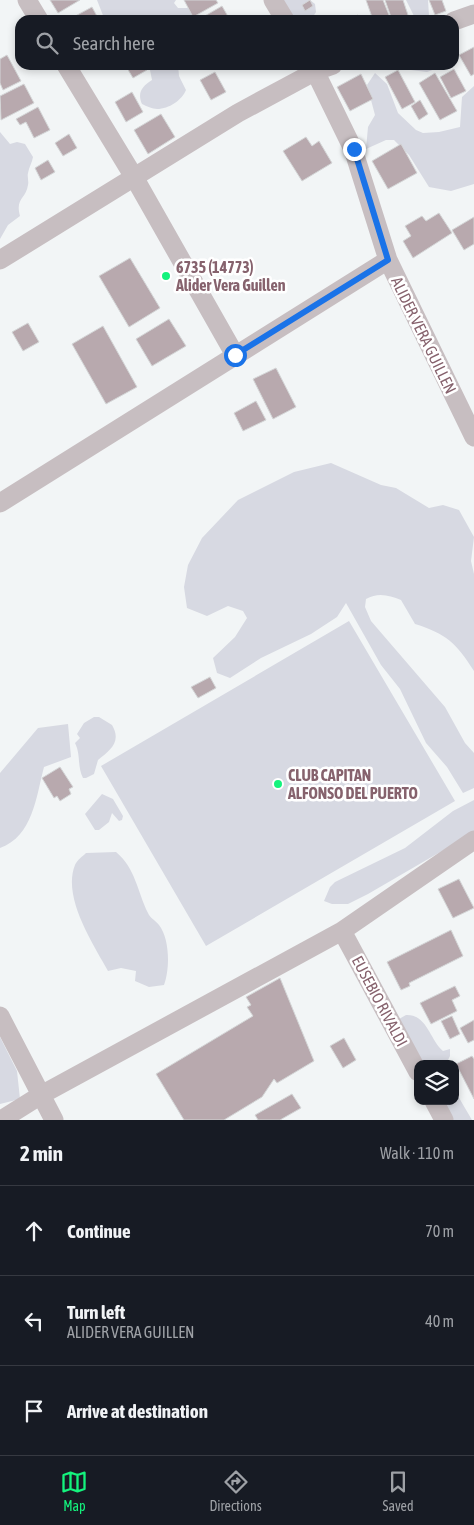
<!DOCTYPE html>
<meta charset="utf-8">
<style>
:root{--surface:#171b24;--page:#242831;--text:#f1f3f6;--muted:#9ea1a6;--line:#363941;--accent:#14f37d}
body{margin:0;font-family:"Asap Condensed",sans-serif;background:var(--page);color:var(--text)}
.controls{position:absolute;right:15px;bottom:15px;display:grid;overflow:hidden;border-radius:10px;box-shadow:0 2px 8px #0003}
.controls button{width:45px;height:45px;display:grid;place-items:center;padding:0;border:0;border-bottom:1px solid var(--line);background:var(--surface);color:var(--text);font:25px sans-serif}
.stop{position:absolute;width:15px;height:15px;margin:-11px;border:4px solid #1a73e8;border-radius:50%;background:#fff}
.stop.end{background:#1a73e8;border-color:#fff;box-shadow:0 1px 5px #0008}
.list{margin:0;padding:0;list-style:none}
h2{display:flex;justify-content:space-between;align-items:center;height:65px;margin:0;padding:0 20px;font-size:21px}
h2 small{font-size:16px;font-weight:400;color:var(--muted)}
.list li{display:grid;grid-template-columns:32px 1fr auto;gap:15px;align-items:center;box-sizing:border-box;height:90px;padding:0 20px;border-top:1px solid var(--line)}
.list b{display:block;font-size:19px;white-space:nowrap}
.list p{margin:0;font-size:16px;white-space:nowrap;color:var(--muted)}
.list em{font-size:16px;font-style:normal;color:var(--muted)}
.icon{flex:none;width:28px;height:28px;fill:none;stroke:currentColor;stroke-width:2;stroke-linecap:round;stroke-linejoin:round}
.map{position:relative;flex:none;width:474px;height:1120px;overflow:hidden}
.search{position:absolute;background:var(--surface);box-shadow:0 2px 8px #0003;left:15px;right:15px;top:15px;height:55px;display:flex;align-items:center;gap:12px;box-sizing:border-box;padding:0 18px;border-radius:15px;color:var(--muted);font-size:19px}
.sheet{height:335px;background:var(--surface)}
nav{display:flex;justify-content:space-around;align-items:center;box-sizing:border-box;height:70px;border-top:1px solid var(--line);background:var(--surface);font-size:14px;color:var(--muted)}
nav a{display:grid;justify-items:center;gap:2px}
nav .on{color:var(--accent)}
.map>svg:first-child{display:block}
.green{fill:#d7d9e2}
.building{fill:#b8a9ae;stroke:#d4d6d7}
.lines{fill:none;stroke-linecap:round;stroke-linejoin:round}
.street{stroke:#c7bec1;stroke-width:19}
.route{stroke:#1a73e8;stroke-width:6}
.poi-dot{fill:#14f37d;stroke:#fff;stroke-width:2}
.labels{text-anchor:middle;dominant-baseline:central;stroke-width:5;stroke-linejoin:round;paint-order:stroke}
.poi-label{font-size:16px;font-weight:bold;fill:#86626d;stroke:#fff;text-anchor:start}
.street-label{font-size:16px;fill:#86626d;stroke:#fff}
</style>
<div class="map">
<svg width="474" height="1120" viewBox="0 0 474 1120">
<rect width="100%" height="100%" fill="#f2f5f6"/>
<path class="green" d="M97,0H176L174,3L178,8H193L196,15L189,20H110L104,18Z
M267,0H310L315,4L316,12L311,20H285Z
M406,0H428L429,16L422,20L415,18Z
M149,65H178L179,76L186,90C182,100 169,109 157,109C153,109 146,106 142,104C137,93 142,86 152,80Z
M411,65H446L427,72L411,70Z
M375,73L387,84L398,113L416,130L423,133L439,132L460,127L462,97L474,86V184L451,191L429,187L409,155L394,140H386L366,149L368,127L375,115L367,85Z
M0,132L10,144L17,142L25,144L33,157C32,163 29,167 28,173C27,177 29,181 28,185C26,199 15,198 20,216L8,225L0,239Z
M331,463L381,485L396,488L429,508L443,505L459,510L474,537L471,561L474,574V671C456,643 447,634 415,624L401,600C389,595 378,592 366,599L365,607L371,621L445,707L465,743L474,753V788L463,793L447,767L426,743L400,689L381,665L346,603L337,617L311,634L261,658L230,678L217,673L213,658L235,637L247,618L243,611L228,606L207,616L187,608L184,587L188,565L202,538L238,500L294,472Z
M349,621L455,801L206,946L101,766Z
M94,717H99L112,725C122,742 110,750 98,760L94,774L86,778H83C77,766 81,755 75,743L80,738L77,734L84,723Z
M68,724L71,757L44,767C36,797 33,836 0,848V773L38,728Z
M102,794L113,799L123,816L122,820L119,821L112,813L109,822L99,830H95L85,814Z
M474,800V831L466,837L368,894L348,904H332L324,901L330,887L335,882L405,848L453,811Z
M116,852C136,869 137,891 148,913C150,918 155,920 159,925C170,939 170,969 164,985L149,987L135,981L136,971L121,968L108,971C93,944 62,897 75,865C77,860 83,856 86,853Z
M406,1015C427,1014 430,1040 443,1051L450,1049V1056L446,1064H424L399,1019Z
M0,1037L17,1071L20,1099L0,1104Z
M455,1091L472,1120H452L443,1101H455Z"/>
<path class="building" d="M50,0H80L58,13Z
M184,0H216L218,3L193,17Z
M310,0L313,6L305,11L302,5Z
M366,0H383L391,20H373Z
M385,0H403L408,15L392,20Z
M429,0H442L446,11L435,15Z
M222,6L230,20H198Z
M92,7L99,20H68Z
M358,15L360,20H345Z
M474,47V74L471,76L459,55Z
M7,55L21,81L3,90L0,83V59Z
M133,65H144L147,70L133,78L127,68Z
M454,69L466,91L451,98L440,77Z
M398,70L415,102L402,109L385,77Z
M215,72L226,92L211,100L200,80Z
M435,73L457,111L440,120L419,83Z
M361,74L373,99L350,111L337,87Z
M24,84L34,103L1,120L0,96Z
M132,92L143,112L126,122L115,102Z
M420,100L428,114L419,120L411,106Z
M38,107L50,130L34,138L26,122L20,125L16,119Z
M161,114L175,137L148,154L134,130Z
M69,134L77,148L63,156L55,143Z
M306,137L312,146L319,141L332,163L302,181L283,151Z
M401,144L417,173L388,189L372,161Z
M48,160L55,172L41,180L35,168Z
M439,213L452,233L413,258L403,241L411,236L405,226L422,216L426,221Z
M474,217V244L464,250L452,230Z
M130,258L160,308L129,327L99,276Z
M169,319L186,346L152,366L136,339Z
M28,323L39,342L23,351L12,332Z
M103,326L137,387L106,404L72,344Z
M276,368L296,407L273,419L253,379Z
M256,401L266,420L243,431L234,413Z
M210,677L216,688L198,698L191,687Z
M60,767L73,787L69,789L71,794L60,801L57,796L54,798L42,778Z
M459,879L474,908L453,918L438,889Z
M451,930L463,956L409,983L410,986L401,990L387,962Z
M280,978L314,1061L277,1083L274,1079L262,1097L224,1120H184L156,1074L253,1016L247,1007L251,1005L246,997Z
M455,986L460,996L452,1000L457,1011L431,1024L420,1003Z
M452,1016L460,1034L450,1039L441,1021Z
M474,1020V1040L468,1043L460,1028Z
M344,1038L356,1060L343,1068L330,1046Z
M472,1056L474,1059V1099L456,1064Z
M292,1094L301,1108L280,1120H258L255,1115Z"/>
<g class="lines">
<path class="street" d="M27,0L39,20
M273,0L285,20
M454,21L474,14
M66,65L134,177L235,355
M312,65L353,149L388,260L474,437
M0,260L238,113L316,71L333,65
M0,503L388,260
M342,931L418,1072
M0,1016L54,1120
M434,1101L444,1120
M1,1120L41,1095L342,931L474,840"/>
</g>
<g class="lines">
<path class="route" d="M235,355L388,260L354,149"/>
</g>
<g class="poi-dot">
<circle cx="166" cy="276" r="5"/>
<circle cx="278" cy="784" r="5"/>
</g>
<g class="labels">
<g class="poi-label">
<text x="176" y="267">6735 (14773)<tspan x="176" dy="18">Alider Vera Guillen</tspan></text>
<text x="288" y="775">CLUB CAPITAN<tspan x="288" dy="18">ALFONSO DEL PUERTO</tspan></text>
</g>
<g class="street-label">
<text transform="translate(424 335) rotate(64)">ALIDER VERA GUILLEN</text>
<text transform="translate(380 1001) rotate(62)">EUSEBIO RIVALDI</text>
</g>
</g>
</svg>
<div class="controls">
<button><svg class="icon" aria-label="layers" viewBox="0 0 24 24"><path d="M12 4l9 5-9 5-9-5zM3 14l9 5 9-5"/></svg></button>
</div>
<div class="stop" style="left:235px;top:355px"></div>
<div class="stop end" style="left:354px;top:149px"></div>
<div class="search"><svg class="icon" aria-label="search" viewBox="0 0 24 24"><circle cx="10" cy="10" r="6"/><path d="M15 15l6 6"/></svg>Search here</div>
</div>
<section class="sheet">
<h2>2 min<small>Walk · 110 m</small></h2>
<ul class="list">
<li><svg class="icon" aria-label="ahead" viewBox="0 0 24 24"><path d="M12 20V5M6 11l6-6 6 6"/></svg><div><b>Continue</b></div><em>70 m</em></li>
<li><svg class="icon" aria-label="left" viewBox="0 0 24 24"><path d="M17 20v-9H6M10 6l-5 5 5 5"/></svg><div><b>Turn left</b><p>ALIDER VERA GUILLEN</p></div><em>40 m</em></li>
<li><svg class="icon" aria-label="arrive" viewBox="0 0 24 24"><path d="M6 21V4h12l-3 4 3 4H6"/></svg><div><b>Arrive at destination</b></div></li>
</ul>
</section>
<nav>
<a class="on"><svg class="icon" aria-label="map" viewBox="0 0 24 24"><path d="M3 6l6-2 6 2 6-2v14l-6 2-6-2-6 2zM9 4v14M15 6v14"/></svg>Map</a>
<a><svg class="icon" aria-label="directions" viewBox="0 0 24 24"><path d="M12 3l9 9-9 9-9-9zM9 14v-3h6M13 9l2 2-2 2"/></svg>Directions</a>
<a><svg class="icon" aria-label="saved" viewBox="0 0 24 24"><path d="M7 4h10v16l-5-4-5 4z"/></svg>Saved</a>
</nav>
